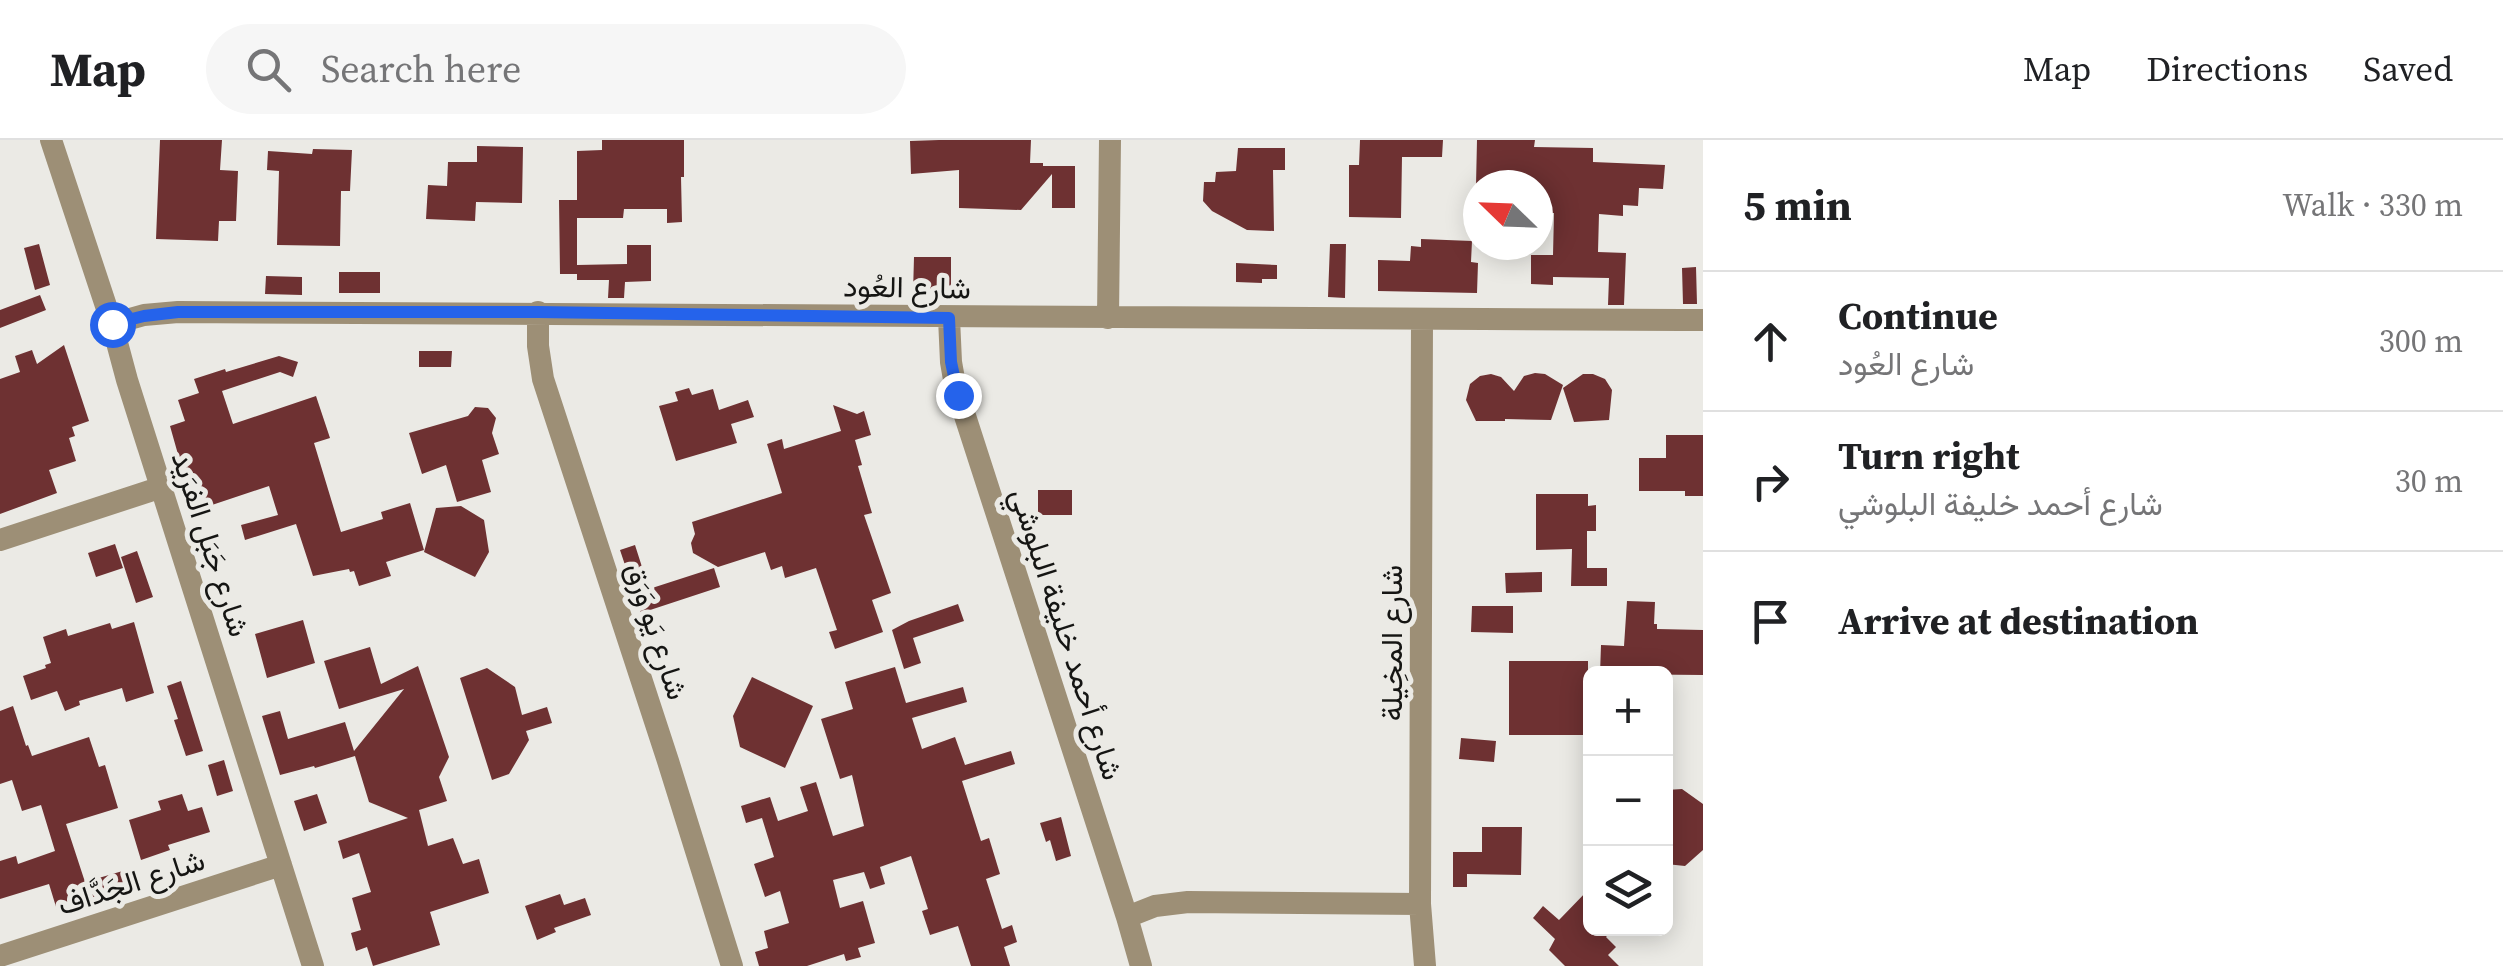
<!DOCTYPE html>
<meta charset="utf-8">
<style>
:root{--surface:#fff;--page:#f6f6f6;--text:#202124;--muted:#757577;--line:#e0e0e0}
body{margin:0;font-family:"Source Serif 4",Vazirmatn,serif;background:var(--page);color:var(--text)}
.controls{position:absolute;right:30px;bottom:30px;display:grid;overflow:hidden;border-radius:15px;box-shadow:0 5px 25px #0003}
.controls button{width:90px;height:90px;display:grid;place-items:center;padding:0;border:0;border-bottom:2px solid var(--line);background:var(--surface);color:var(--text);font:50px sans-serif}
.compass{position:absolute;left:1463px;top:30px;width:90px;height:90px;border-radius:50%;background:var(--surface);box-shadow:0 5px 25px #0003;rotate:293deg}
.stop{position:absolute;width:30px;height:30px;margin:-22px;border:8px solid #2563eb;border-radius:50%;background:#fff}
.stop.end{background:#2563eb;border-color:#fff;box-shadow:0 2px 10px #0008}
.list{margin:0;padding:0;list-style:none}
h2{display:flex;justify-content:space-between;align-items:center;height:130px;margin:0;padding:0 40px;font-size:42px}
h2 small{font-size:32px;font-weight:400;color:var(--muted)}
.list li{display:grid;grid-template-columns:65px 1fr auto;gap:30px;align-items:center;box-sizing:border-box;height:140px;padding:0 40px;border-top:2px solid var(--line)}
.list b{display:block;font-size:38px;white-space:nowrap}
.list p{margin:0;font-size:32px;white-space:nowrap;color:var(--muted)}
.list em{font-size:32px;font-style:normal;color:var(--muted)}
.icon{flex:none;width:55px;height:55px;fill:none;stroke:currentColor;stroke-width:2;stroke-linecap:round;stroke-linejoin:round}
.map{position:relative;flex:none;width:1703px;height:826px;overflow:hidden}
header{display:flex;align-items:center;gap:60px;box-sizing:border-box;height:140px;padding:0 50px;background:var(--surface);border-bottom:2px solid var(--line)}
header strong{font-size:48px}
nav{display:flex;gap:55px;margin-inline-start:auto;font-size:35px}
.search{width:700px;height:90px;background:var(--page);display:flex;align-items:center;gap:25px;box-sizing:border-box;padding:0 35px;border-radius:55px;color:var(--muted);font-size:38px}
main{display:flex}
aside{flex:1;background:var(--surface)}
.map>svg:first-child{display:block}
.building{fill:#6e3132}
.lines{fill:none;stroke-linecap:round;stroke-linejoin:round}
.street{stroke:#9d8f76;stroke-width:22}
.route{stroke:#2563eb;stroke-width:12}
.labels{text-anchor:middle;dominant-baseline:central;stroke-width:10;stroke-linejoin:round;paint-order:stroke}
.street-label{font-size:30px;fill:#151513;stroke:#ebeae5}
</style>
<header>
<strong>Map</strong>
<div class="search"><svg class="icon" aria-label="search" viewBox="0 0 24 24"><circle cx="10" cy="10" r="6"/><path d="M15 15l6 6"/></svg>Search here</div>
<nav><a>Map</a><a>Directions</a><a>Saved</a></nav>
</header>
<main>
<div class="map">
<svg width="1703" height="826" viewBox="0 0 1703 826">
<rect width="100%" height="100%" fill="#ebeae5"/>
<path class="building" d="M160,0H222L220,30L238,31L236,81H219L218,101L156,99Z
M602,0H684V37H681L682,82L667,83V69H624L623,78H577V125L627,124V105H651V141L625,142L624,158H608L609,140H577V134H560L559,60H577V11L602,10Z
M939,0H1031L1030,23H1043V26H1075V68H1052V34L1021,70L959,68V30L911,34L910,1Z
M1360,0H1443L1442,17H1402L1401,78L1349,77V25H1359Z
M1477,0H1535L1534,7L1593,8V22L1665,25L1663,49L1639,48L1638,66L1623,65V76L1599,74L1598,112L1626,113L1624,165H1608L1609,138L1553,137V145L1531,144V115H1553L1554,73H1539L1540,45H1476Z
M477,6L523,7L522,63L476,62L475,81L426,79L428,45L447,46L448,22H477Z
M1238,8H1285V30H1273L1274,91L1247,90L1212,71L1203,61L1204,42H1215L1216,32L1236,31Z
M313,9L352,10L350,51H341L340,106L277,105L279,31L267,30L268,11L312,14Z
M1421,99L1472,101L1471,122L1478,123L1477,153L1378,151V120L1410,121L1411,106L1421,107Z
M39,104L50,145L35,150L24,108Z
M1330,104H1346L1345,158L1328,157Z
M914,117H951V153H913Z
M1236,123L1277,125V139H1262V143L1236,142Z
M1696,127L1697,164H1683L1682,128Z
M339,132H380V153H339Z
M266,136L302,137V155L265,154Z
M40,155L46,170L0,188V170Z
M64,205L89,281L72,287L75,296L69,298L76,321L49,330L57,353L0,374V239L20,232L15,216L32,210L37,224Z
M419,211H452L451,227H419Z
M279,216L298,222L293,237L280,232L222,251L233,284L316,256L330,298L314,303L341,392L383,379L381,372L410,363L424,410L386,422L391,436L359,446L354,431L350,432L349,429L313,436L296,384L245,400L241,385L278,375L269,346L194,371L170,286L185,281L178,260L199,253L194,239L225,229L226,232Z
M1535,233L1545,234L1563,245L1551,280L1505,279V281H1476L1466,260L1470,244L1480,236L1491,234L1501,237L1514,251L1524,236Z
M1583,234H1593L1605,239L1612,250L1609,280L1574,282L1563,248Z
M689,248L692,255L713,249L719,270L748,260L754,277L731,284L737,303L676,321L659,266L678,261L675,252Z
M833,265L857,274L864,271L871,295L855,300L862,325L858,326L872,373L864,375L891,453L872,460L883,492L835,509L829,492L837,490L816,428L785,438L782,426L771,430L765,412L718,427L693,413L691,403L695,394L692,382L782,353L767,304L782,299L784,309L841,291Z
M475,267L488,268L496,278L492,293L499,314L482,320L491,352L457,362L446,325L422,334L409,293L468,276Z
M1666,295H1703V356H1685V351H1639V318H1666Z
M1038,350H1072V375H1038Z
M1536,354H1588V366L1596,365V391H1587V428H1607V446H1571L1572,409L1536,410Z
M461,366L484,380L489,412L475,437L424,412L436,368Z
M115,404L123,428L96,437L88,413Z
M635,405L649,449L714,428L720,447L641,473L620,410Z
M137,411L153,457L136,463L121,417Z
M1542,432V452L1506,453L1505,433Z
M1627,461L1655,462L1654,484H1657V489L1703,490V535L1600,534L1601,505L1624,506Z
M958,464L964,481L913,498L921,523L904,529L892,490L909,481Z
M1472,466H1513V493L1471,492Z
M303,480L315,523L267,538L255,494Z
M134,482L154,553L126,562L122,548L79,561L80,565L65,571L57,551L31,560L23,536L46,528L45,525L51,523L43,497L66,489L68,496L110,483L112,489Z
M370,507L381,544L418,526L449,617L439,637L447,661L419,670L428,706L453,698L463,724L479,719L489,753L430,772L440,805L373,826L367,807L356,811L351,793L361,790L352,758L371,752L359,713L343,719L338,701L408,678L369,662L355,616L315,628L314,626L280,635L262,576L280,571L288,599L345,582L354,611L404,549L339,569L324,521Z
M1509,521H1588V595H1509Z
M895,527L906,563L963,547L967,562L912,578L922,609L955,597L965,625L1011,611L1015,624L962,641L981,701L989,698L1000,734L986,739L1002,789L1012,785L1017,802L1004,807L1010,826H971L958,786L930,795L922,771L928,769L911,716L880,727L885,744L870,749L864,732L833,740L840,768L863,761L875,803L858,808L861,817L846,821L844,814L807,826H759L755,812L768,808L764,791L789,783L780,751L765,757L754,724L774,717L762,678L746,683L741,666L770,657L778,681L808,671L800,647L816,642L833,696L864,686L852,635L840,639L821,579L853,569L845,542Z
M487,528L515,547L522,575L547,567L552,583L526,591L529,600L509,634L492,640L460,538Z
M752,537L813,566L785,628L740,607L733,576Z
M181,541L203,611L186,616L174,580L178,579L167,546Z
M13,566L26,606L28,605L32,616L89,597L99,627L105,625L118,668L66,684L85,742L126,730L131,748L57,770L49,744L0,759V721L16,716L18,724L55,711L41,665L22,671L12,640L0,644V571Z
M1461,598L1496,601L1494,622L1459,619Z
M224,620L233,651L217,656L208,625Z
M1682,649L1703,664V710L1685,726L1666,724V650Z
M182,654L188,671L202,667L210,692L168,705L170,710L141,720L129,680L161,670L158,661Z
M317,654L327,683L304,691L294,661Z
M1061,677L1071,716L1056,721L1050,700L1046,702L1040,683Z
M1482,687H1522L1521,735L1467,734V747H1453V712H1482Z
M1590,748V788H1614L1606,797L1616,807L1608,815L1619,826H1565L1549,810L1555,799L1533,778L1543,766L1559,780Z
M560,754L564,765L585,758L591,775L554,788L556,792L537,800L525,766Z"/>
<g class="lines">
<path class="street" d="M51,0L112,184L127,240L313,826
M538,172V206L543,239L668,621L732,826
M949,178L951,222L955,245L1127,777L1141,826
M1108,178L1110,0
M1422,180L1420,764L1425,826
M112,184L144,175L178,172C687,171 1195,181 1703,180
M0,400L162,347
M1127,777L1155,766L1188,762L1420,764
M0,816L281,725"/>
</g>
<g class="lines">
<path class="route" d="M112,184L144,176L178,172H538L949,178L951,222L958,255"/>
</g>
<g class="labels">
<g class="street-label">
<text transform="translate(907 147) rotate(1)">شارع العُود</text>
<text transform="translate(211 404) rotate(72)">شارع جَبَل الفرَيد</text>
<text transform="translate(657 491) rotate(72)">شارع يَو وَرَق</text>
<text transform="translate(1067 494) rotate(72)">شارع أحمد خليفة البلوشي</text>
<text transform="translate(1391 503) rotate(-90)">شارع المخِيلة</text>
<text transform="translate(131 742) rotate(-18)">شارع الجَدَّاف</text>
</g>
</g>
</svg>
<div class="controls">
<button>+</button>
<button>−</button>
<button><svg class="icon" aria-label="layers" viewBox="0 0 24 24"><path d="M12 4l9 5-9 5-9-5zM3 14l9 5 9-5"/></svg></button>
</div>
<svg class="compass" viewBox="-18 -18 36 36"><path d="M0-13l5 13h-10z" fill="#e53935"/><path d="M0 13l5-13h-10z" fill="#757577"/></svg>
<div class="stop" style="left:112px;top:184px"></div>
<div class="stop end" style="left:958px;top:255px"></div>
</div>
<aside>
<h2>5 min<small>Walk · 330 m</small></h2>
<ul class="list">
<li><svg class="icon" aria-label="ahead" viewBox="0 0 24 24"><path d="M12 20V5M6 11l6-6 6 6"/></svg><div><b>Continue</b><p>شارع العُود</p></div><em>300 m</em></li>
<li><svg class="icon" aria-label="right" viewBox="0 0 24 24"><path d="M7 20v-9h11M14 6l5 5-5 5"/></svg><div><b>Turn right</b><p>شارع أحمد خليفة البلوشي</p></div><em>30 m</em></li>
<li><svg class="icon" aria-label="arrive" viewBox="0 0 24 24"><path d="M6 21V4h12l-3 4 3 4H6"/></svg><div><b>Arrive at destination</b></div></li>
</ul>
</aside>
</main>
